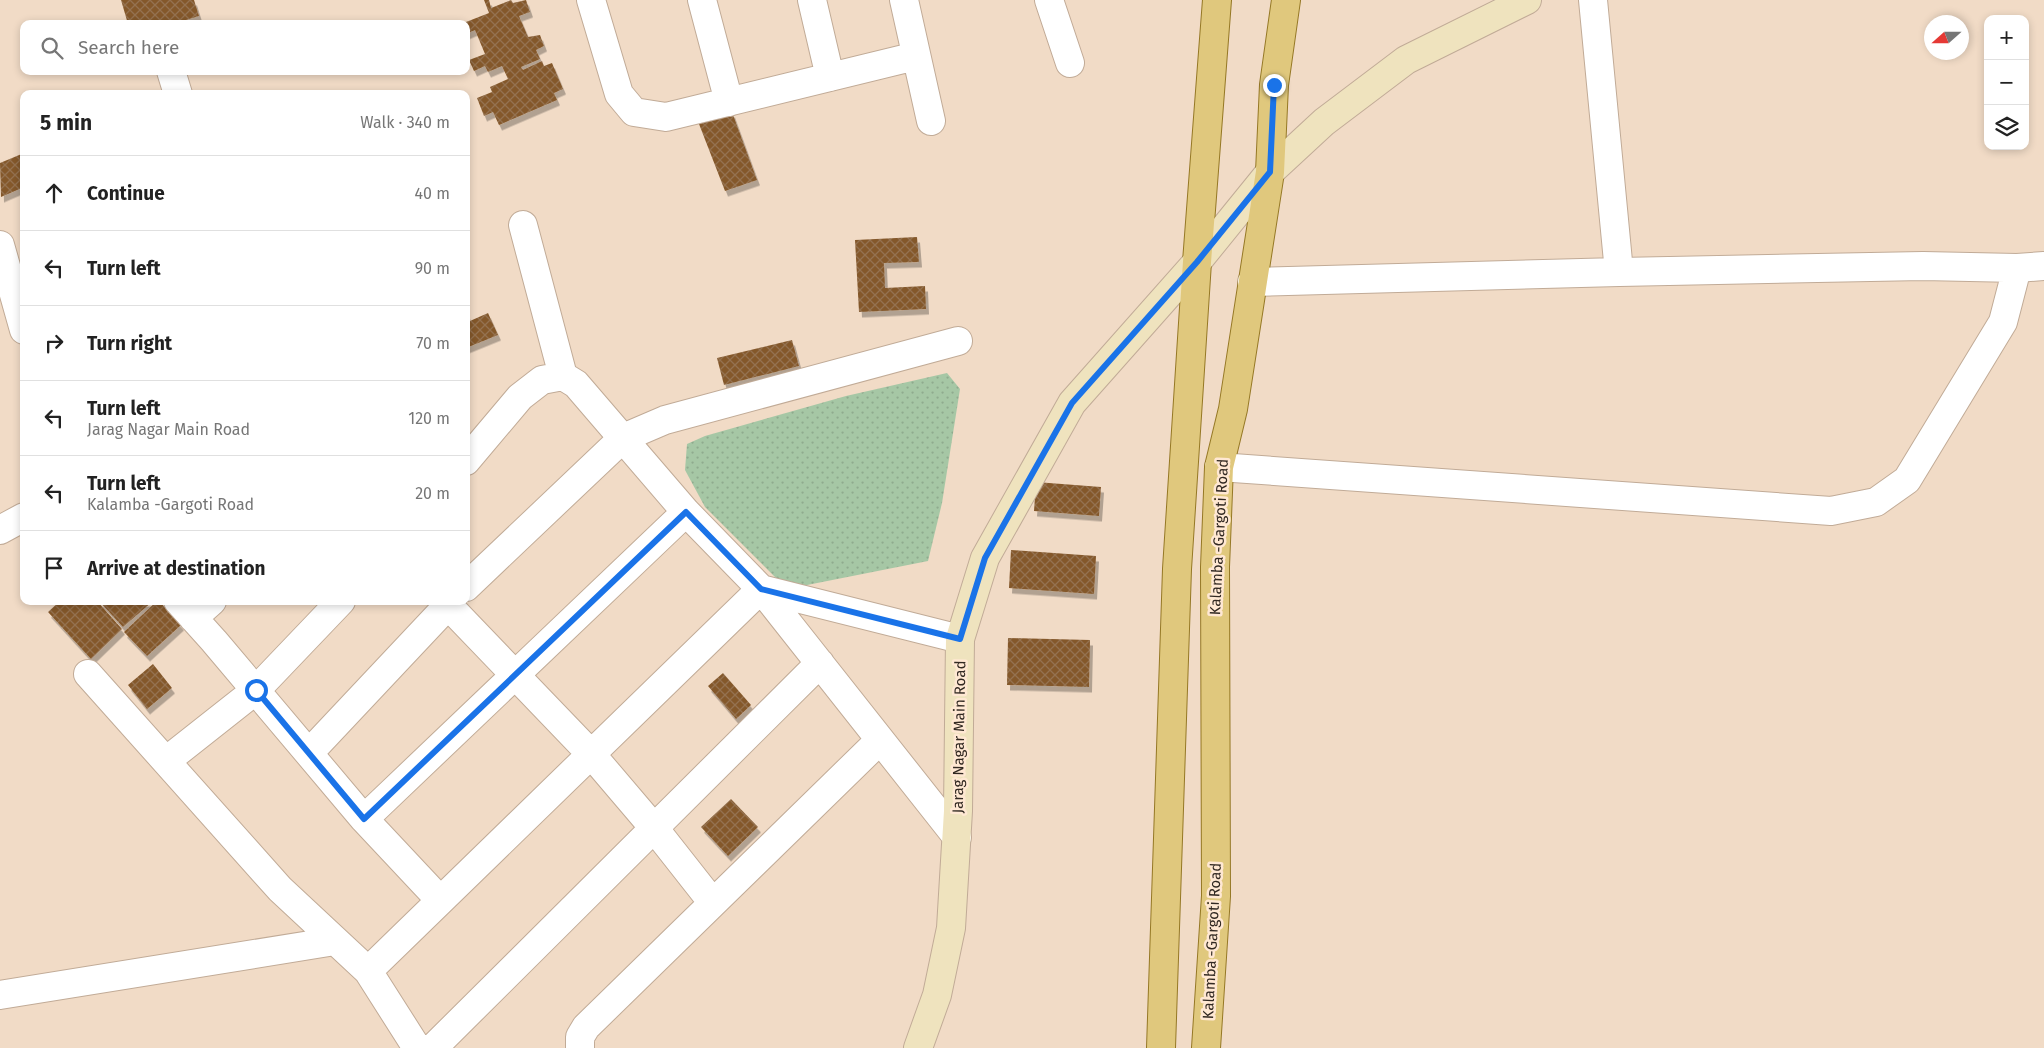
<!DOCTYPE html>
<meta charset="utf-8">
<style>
:root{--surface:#fff;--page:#f2f2f2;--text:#222;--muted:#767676;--line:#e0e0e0}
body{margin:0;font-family:"Fira Sans",sans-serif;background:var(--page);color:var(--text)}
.controls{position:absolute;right:15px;top:15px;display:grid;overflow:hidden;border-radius:10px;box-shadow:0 2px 8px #0003}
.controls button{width:45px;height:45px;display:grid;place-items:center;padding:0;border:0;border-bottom:1px solid var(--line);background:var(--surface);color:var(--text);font:25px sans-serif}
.compass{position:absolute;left:1924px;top:15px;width:45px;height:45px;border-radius:50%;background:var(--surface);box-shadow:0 2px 8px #0003;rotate:249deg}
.stop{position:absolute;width:15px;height:15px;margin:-11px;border:4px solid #1a73e8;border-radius:50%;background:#fff}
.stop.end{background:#1a73e8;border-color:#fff;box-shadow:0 1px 5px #0008}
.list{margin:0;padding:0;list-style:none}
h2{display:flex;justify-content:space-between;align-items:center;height:65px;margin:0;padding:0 20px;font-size:21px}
h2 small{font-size:16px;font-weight:400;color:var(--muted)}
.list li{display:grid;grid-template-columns:32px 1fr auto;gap:15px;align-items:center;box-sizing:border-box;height:75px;padding:0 20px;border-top:1px solid var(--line)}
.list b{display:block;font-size:19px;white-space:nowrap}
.list p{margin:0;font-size:16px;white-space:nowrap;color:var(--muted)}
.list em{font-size:16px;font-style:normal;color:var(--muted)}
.icon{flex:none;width:28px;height:28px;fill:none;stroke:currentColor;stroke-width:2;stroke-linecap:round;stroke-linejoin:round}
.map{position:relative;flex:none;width:2044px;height:1048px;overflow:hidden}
.search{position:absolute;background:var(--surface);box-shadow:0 2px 8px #0003;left:20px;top:20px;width:450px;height:55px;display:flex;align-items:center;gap:12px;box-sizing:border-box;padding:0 18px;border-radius:10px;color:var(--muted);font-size:19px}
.panel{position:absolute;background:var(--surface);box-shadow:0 2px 8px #0003;left:20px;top:90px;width:450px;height:515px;border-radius:10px}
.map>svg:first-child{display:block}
.park{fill:url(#park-dots)}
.building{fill:url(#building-cross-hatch);filter:url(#shadow)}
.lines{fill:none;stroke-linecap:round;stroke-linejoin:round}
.street-casing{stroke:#c1ab97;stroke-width:30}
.secondary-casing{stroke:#c1ab97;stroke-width:30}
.primary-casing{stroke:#957825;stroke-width:30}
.street{stroke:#fff;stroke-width:28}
.secondary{stroke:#efe3be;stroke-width:28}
.primary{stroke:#e0c87d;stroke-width:28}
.route{stroke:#1a73e8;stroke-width:6}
.labels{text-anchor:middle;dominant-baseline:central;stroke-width:5;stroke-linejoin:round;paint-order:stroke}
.street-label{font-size:15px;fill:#322922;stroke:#ffe8d3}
</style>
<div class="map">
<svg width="2044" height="1048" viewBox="0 0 2044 1048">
<defs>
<pattern id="park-dots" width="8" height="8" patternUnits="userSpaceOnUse" patternTransform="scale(1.25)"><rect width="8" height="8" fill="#a6c7a5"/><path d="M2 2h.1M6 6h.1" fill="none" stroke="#8fab8e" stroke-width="1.8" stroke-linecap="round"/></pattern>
<pattern id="building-cross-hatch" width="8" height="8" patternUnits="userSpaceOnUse" patternTransform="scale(1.25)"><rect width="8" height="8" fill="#84582b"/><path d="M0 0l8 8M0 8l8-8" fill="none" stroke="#947250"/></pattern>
<filter id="shadow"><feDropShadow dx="3" dy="5.5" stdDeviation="0" flood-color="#0004"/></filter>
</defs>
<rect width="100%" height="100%" fill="#f1dbc6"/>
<path class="park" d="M947,373L960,389L942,503L928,561L787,589L705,507L685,470L687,444L705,436L846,396Z"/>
<path class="building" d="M121,0H194L199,16L173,24H128Z
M484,0H489L491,8L511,0L513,3L526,0L530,12L519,16L528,37L540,35L544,46L536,50L540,59L521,67L523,70L542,61L544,66L552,63L563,89L554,93L557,100L499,125L493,112L484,116L477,98L492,92L490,87L508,79L502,66L488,72L485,66L474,71L469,60L485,54L475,30L466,34V22L489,13Z
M732,112L757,180L725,191L699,124Z
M24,153V187L1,197L0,163Z
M917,237L919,262L884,263L885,288L925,286L926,309L859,312L855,240Z
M466,311L470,321L488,313L498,335L466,348Z
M792,340L799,366L724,385L717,358Z
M1036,482L1101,487L1099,516L1034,511Z
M1011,550L1096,556L1094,594L1009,588Z
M60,601H97L122,629L91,659L48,612Z
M99,601H153L123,627Z
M157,601H159L181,625L147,656L124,632Z
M1008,638L1090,640L1089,687L1007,685Z
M153,664L172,688L147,709L128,685Z
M723,673L751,705L736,719L708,686Z
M731,799L758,827L728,856L701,827Z"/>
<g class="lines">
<defs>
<path id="street" d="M591,0L619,94L634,112L666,117L916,56
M702,0L729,102
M812,0L830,77
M904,0L931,121
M1049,0L1070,63
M1593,0L1619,272
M171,71L178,94
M523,225L563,376
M0,245L24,330
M1252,282L1619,272L1923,266L2017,268L2044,266
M466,461L520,397L542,380L563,376L576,384L686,512L761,589L957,837
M1219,467L1831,511L1876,502L1907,480L2003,322L2017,268
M0,530L24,517
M466,587L623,438L665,420L958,341
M178,601L214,641L364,819L440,900
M444,601L591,754L654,828L713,903
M193,618L212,601
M88,674L280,889L368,971L417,1048
M309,753L452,601
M166,761L256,690L341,601
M364,819L686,512
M368,971L761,589L960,639
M0,995L335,941
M433,1048L820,663
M580,1048V1037L586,1027L880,740"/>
<path id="secondary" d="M918,1048L937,995L951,928L958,811L960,639L985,558L1072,403L1197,262L1270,172L1324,122L1406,60L1527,0"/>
<path id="primary" d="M1161,1048L1177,569L1197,262L1217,0
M1206,1048L1216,896L1215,567L1219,467L1233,409L1270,172L1274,85L1286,0"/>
</defs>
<use href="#street" class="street-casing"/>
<use href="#secondary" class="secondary-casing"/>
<use href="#primary" class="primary-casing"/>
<use href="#street" class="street"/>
<use href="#secondary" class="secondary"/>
<use href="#primary" class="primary"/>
</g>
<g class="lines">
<path class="route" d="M256,690L364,819L686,512L761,589L960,639L985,558L1072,403L1197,262L1270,172L1274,85"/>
</g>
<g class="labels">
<g class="street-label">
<text transform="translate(1219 537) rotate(-87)">Kalamba -Gargoti Road</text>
<text transform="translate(959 737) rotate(-89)">Jarag Nagar Main Road</text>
<text transform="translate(1212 941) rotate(-87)">Kalamba -Gargoti Road</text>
</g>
</g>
</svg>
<div class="controls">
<button>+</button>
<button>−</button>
<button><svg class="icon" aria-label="layers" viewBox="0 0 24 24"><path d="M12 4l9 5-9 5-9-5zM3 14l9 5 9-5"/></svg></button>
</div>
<svg class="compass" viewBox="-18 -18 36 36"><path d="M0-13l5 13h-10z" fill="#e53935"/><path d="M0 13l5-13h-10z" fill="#767676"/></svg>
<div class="stop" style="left:256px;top:690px"></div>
<div class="stop end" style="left:1274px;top:85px"></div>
<div class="search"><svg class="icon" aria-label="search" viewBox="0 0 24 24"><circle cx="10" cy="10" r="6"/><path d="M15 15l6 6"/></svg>Search here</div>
<section class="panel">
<h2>5 min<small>Walk · 340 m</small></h2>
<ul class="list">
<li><svg class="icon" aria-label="ahead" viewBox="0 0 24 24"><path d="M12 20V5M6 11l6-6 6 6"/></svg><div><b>Continue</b></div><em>40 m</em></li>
<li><svg class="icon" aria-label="left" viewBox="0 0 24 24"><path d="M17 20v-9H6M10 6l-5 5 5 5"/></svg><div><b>Turn left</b></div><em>90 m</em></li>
<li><svg class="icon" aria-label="right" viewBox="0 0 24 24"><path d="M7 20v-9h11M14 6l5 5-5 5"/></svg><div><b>Turn right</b></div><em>70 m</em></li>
<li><svg class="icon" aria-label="left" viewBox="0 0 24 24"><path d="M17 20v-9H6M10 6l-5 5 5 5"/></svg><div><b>Turn left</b><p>Jarag Nagar Main Road</p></div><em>120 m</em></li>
<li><svg class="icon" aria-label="left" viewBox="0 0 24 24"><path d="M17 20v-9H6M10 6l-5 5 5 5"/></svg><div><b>Turn left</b><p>Kalamba -Gargoti Road</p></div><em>20 m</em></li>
<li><svg class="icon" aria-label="arrive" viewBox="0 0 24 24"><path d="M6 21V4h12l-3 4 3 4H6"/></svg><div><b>Arrive at destination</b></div></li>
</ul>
</section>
</div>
